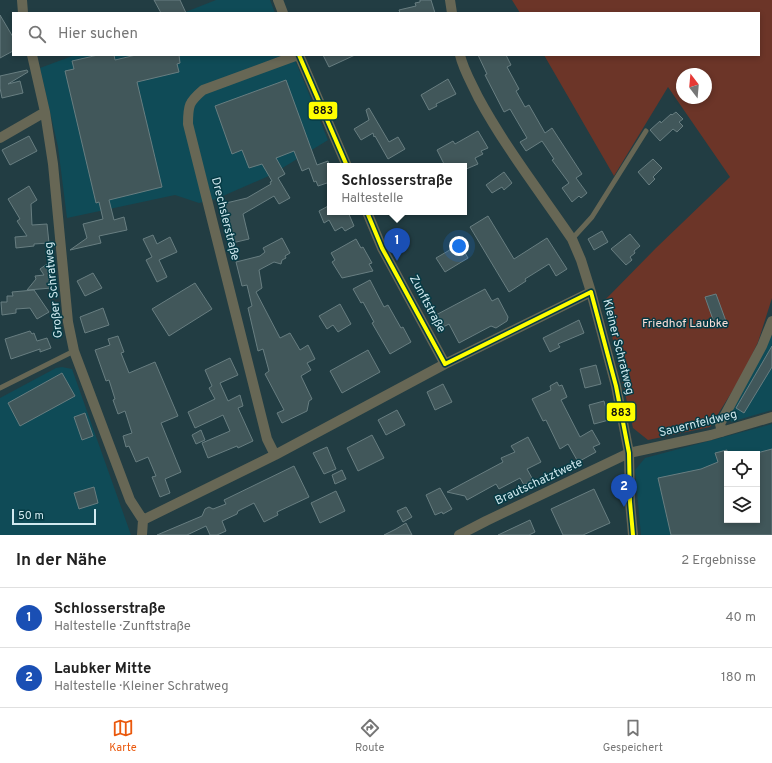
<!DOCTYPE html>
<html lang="de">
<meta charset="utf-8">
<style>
:root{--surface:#fff;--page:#f2f2f2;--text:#222;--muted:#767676;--line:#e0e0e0;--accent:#ea580c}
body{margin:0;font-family:Overpass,sans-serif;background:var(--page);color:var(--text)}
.controls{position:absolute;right:12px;bottom:12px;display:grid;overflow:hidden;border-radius:0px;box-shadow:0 2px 6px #0003}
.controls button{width:36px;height:36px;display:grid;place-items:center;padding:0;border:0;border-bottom:1px solid var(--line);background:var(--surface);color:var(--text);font:20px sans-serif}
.compass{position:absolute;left:676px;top:68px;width:36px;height:36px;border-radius:50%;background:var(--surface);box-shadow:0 2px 6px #0003;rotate:344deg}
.scale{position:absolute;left:12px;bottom:10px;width:84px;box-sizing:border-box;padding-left:4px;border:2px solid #d1e9ef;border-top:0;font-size:11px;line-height:14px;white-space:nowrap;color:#d1e9ef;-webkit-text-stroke:3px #063b45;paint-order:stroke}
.you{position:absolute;left:459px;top:246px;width:14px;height:14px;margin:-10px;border:3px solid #fff;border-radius:50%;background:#1a73e8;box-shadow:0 0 0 6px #1a73e833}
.badge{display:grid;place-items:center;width:26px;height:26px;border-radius:50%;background:var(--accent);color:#fff;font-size:13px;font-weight:700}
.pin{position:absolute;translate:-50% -33px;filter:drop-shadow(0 1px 2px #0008)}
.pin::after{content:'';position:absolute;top:21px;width:14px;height:12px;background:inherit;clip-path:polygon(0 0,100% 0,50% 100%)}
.popup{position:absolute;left:327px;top:163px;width:140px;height:52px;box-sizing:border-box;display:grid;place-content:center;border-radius:0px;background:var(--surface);filter:drop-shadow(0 1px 3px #0005);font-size:13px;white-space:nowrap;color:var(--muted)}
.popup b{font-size:15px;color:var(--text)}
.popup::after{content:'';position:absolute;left:50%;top:100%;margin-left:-8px;border:8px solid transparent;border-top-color:var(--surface)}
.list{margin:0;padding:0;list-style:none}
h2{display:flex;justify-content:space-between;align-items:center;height:52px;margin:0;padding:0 16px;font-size:17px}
h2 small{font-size:13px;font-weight:400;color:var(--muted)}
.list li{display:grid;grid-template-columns:26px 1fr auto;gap:12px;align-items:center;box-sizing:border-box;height:60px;padding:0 16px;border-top:1px solid var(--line)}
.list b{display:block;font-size:15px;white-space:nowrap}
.list p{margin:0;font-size:13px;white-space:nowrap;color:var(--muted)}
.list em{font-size:13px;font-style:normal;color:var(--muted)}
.icon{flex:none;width:22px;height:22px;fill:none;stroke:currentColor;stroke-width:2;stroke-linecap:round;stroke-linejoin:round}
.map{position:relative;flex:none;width:772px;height:535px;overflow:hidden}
.search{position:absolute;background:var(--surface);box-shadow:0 2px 6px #0003;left:12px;right:12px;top:12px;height:44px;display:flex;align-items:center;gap:10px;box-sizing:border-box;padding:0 14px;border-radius:0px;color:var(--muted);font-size:15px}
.sheet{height:172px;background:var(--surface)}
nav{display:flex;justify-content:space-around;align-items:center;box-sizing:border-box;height:56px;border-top:1px solid var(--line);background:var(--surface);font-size:11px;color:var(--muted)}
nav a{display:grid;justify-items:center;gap:2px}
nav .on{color:var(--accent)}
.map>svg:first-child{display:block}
.built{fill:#0f4b57;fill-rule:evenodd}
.green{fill:#6c3528;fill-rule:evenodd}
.building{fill:#41575a;stroke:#687e81}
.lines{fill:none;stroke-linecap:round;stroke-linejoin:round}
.service{stroke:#676755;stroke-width:5}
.minor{stroke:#676755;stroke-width:10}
.bus-1-casing{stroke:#063b45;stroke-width:7}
.bus-1{stroke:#ff0;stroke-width:4}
.labels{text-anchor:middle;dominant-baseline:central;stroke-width:3;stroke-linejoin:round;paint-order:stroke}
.street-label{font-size:12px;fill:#d1e9ef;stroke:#063b45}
.park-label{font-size:12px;fill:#f9ddd6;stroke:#063b45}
.line-badge{stroke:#063b45;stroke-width:1.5}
.pale-badge-label{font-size:11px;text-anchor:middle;font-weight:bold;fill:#111}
</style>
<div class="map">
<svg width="772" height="535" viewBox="0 0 772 535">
<rect width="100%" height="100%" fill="#223d43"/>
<path class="built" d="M216,0H270L275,13H183Z
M75,55H293L328,140L271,175L216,199L199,203L175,195L67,218L58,147L40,68Z
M772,335V410L731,422L729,413Z
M62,367L72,369L131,535H0V398L56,368Z
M772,424V535H641L635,470L645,458ZM727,454H757V520H727Z"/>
<path class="green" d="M512,0H772V298L758,342L743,374L710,427L648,440L633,428L604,301L656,248L730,177L668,87L614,176L544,55H759V13H520ZM682,74H706V98H682Z"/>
<path class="building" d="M154,0H180L186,13H161Z
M420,0H431L435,13H400L399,10L416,6L415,3L420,2Z
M0,15L13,37V51L0,58Z
M98,55H114L115,60L136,55H179L180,63L177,64L179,72L137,82L162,187L109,200L114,220L124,217L127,230L99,236L101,243L70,250L87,238L83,224L103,219L99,202L96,203L65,71L74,69L72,61Z
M323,55H355L329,67Z
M478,55H506L511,65L507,67L519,89L516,91L525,107L529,105L545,133L552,128L582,174L576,178L587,193L581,198L579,196L572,202L562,188L569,183L552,160L554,159L542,141L526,151L520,142L527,138L510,109L504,112L485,75L487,74Z
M27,70L28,72L8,84L20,81L23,93L2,98L0,88V76Z
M448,79L456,94L436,104L437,106L429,110L421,95Z
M286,80L317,165L328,161L330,167V182L318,186L316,181L314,182L309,168L302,171L294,151L276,158L285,174L278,178L290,198L279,204L274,196L243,214L249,239L232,243L222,204L247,198L271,184L270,182L272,181L262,164L249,168L242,150L232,154L215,106Z
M369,108L389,142L398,137L405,149L388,159L375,136L374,137L373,133L361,140L354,129L369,120L366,110Z
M676,112L683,119L679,122L683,126L677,132L673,129L660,141L650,130L660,121L661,123L671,114L672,115Z
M478,131L488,148L481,151L483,154L475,158L478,164L464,170V166H445L437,150L453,141L455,144Z
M29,136L37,151L10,165L2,150Z
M653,159L662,168L653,177L655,179L649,185L638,172Z
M504,172L512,183L504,190L502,187L492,193L486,185Z
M29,186L37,200L31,204L32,225L47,224L49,243L34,244V246L16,248L15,237L27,236L17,221L20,219L8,199Z
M330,205V212H348L354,226L345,231L342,227L335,231L329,220L324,223L319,211Z
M488,216L514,259L547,238L567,269L556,276L549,264L525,279L526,281L509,292L470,227Z
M602,231L608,242L594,250L588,239Z
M630,234L640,246L634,251L635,253L630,257L632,260L626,265L611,249Z
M153,235L157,244L170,237L177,252L159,260L167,277L157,282L146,260L152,257L143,239Z
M282,238L290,253L285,256L286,258L282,260L281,264L274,262L259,270L262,288L256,292L280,338L290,333L300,350L308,345L315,359L307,363L311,370L301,376L312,399L309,401L307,411L282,423L277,413L284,410L265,374L269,371L263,349L258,351L248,308L252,306L247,285L242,286L236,262L260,256L265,252L263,248Z
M356,239L361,248L363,247L372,263L369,264L373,271L342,278L332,262L335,260L331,253Z
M460,244L468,258L445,272L436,258Z
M50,262L52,288L27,290L36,279L35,276L44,275L40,269Z
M93,273L102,288L85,296L77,281Z
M370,280L384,307L388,305L401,328L403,327L411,342L390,354L372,323L374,322L363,302L361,303L353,289Z
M195,283L212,309L169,336L152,309Z
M485,289L492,301L498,298L508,317L507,321L496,328L491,326L459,343L449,324L441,328L434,316Z
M34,290L49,312L37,319L30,308L16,309V313L2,315L1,302H7V296H13L12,292Z
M716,294L727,324L716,328L705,297Z
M340,304L351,324L338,332L333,325L327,329L319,316Z
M103,308L109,325L85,333L80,317Z
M579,320L584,333L558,344L560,347L550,352L543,338Z
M30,331L32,334L34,333L37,341L47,338L51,348L40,352V349L11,359L5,339Z
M118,336L124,352L121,353L129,373L155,362L178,416L161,423L181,472L165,479L170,493L160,497L152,477L156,476L148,457L136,462L129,446L126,447L123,436L132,433L125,411L118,414L113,400L115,399L109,380L106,381L95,350L110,345L108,339Z
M772,346V367L744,413L736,408Z
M368,350L380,372L342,393L330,371Z
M230,358L238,375L220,383L228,401L240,395L243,406L238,408L253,441L238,448L237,446L208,458L202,443L230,431L223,415L195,428L188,412L215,399L209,388L212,386L205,370Z
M596,365L601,384L585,388L580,369Z
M62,373L75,396L20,426L8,403Z
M557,382L559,386L562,385L567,397L561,400L580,437L592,430L600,444L593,447L596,452L578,462L568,444L560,449L546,420L543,421L532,399L551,390L550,386Z
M443,384L452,402L435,410L427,392Z
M604,401L609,420L594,424L589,405Z
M397,410L405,425L386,435L378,420Z
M85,413L93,436L82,440L74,417Z
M201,430L205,440L196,444L192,435Z
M372,435L384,458L358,471L347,448Z
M528,437L541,462L527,469L533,480L524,485L520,478L499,489L496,484L467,500L465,496L447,492L503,462L501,458L515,452L511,446Z
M327,447L336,469L324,474L313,453Z
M772,449V535H671L658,478L701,469L718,462L715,453L727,450V520H757V453Z
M294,466L309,497L277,512L278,515L264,522L254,503L238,511L237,514L222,521L226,531L217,535H210L206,526L187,535H157L202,516L205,509L209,507L213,509L226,504L224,500Z
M342,470L346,479L335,484L332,475Z
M94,487L98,503L79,509L74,493Z
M440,488L452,509L443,514L442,512L435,515L426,495Z
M594,489L610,523L583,535H563L551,509Z
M336,491L345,511L320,523L311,503Z
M406,507L412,517L403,522L397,511Z
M530,520L535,532L529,535H498Z
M406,523L412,535H384L396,529Z"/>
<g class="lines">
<path class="service" d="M572,239L592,217L646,131
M0,388L74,351"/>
<path class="minor" d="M22,0L23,13
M278,0L283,13
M450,0L452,13
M32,55L45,112L53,164L68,322L74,351L130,500L143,520L142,535
M299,55L347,166
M460,55C463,69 472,84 478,97C505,147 540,192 572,239L581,260L591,292L616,386L629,453L630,502L633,535
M0,138L45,112
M367,212L382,248L445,364
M722,432L720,424L762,346L772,321
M275,455L267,439L188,124C188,105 189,102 203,90L298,55
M143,520L275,455L445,364L591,292
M459,535L486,521L629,453L711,435L772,417"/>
<defs>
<path id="bus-1" d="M299,55L347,166
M367,212L382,248L445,364
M591,292L616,386L629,453L630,502L633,535
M445,364L591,292"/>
</defs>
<use href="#bus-1" class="bus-1-casing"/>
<use href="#bus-1" class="bus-1"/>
</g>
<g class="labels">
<g class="street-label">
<text transform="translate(225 219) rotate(76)">Drechslerstraße</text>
<text transform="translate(54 290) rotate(-96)">Großer Schratweg</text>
<text transform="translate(427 304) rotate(62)">Zunftstraße</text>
<text transform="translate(618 347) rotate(76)">Kleiner Schratweg</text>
<text transform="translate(698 424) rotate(-14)">Sauernfeldweg</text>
<text transform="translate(539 482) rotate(-25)">Brautschatztwete</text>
</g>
<g class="park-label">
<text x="685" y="324">Friedhof Laubke</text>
</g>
</g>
<g class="line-badge">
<rect x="308" y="101" width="30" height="19" rx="4" fill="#ff0"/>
<rect x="606" y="402" width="30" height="20" rx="4" fill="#ff0"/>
</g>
<g class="pale-badge-label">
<text x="323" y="114">883</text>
<text x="621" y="416">883</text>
</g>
</svg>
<div class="controls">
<button><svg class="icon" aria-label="locate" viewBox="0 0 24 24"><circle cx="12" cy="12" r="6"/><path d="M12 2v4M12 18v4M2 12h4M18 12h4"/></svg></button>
<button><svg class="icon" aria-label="layers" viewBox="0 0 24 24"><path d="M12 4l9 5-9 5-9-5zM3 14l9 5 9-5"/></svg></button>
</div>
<svg class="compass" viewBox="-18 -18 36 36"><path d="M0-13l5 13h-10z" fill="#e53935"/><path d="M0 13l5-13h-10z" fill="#767676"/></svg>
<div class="scale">50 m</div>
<div class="you"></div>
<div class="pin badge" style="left:397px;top:261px;background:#1a4fb4">1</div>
<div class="popup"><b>Schlosserstraße</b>Haltestelle</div>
<div class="pin badge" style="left:624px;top:507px;background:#1a4fb4">2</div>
<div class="search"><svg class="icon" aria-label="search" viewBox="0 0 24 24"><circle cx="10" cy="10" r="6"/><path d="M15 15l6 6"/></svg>Hier suchen</div>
</div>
<section class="sheet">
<h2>In der Nähe<small>2 Ergebnisse</small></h2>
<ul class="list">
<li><span class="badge" style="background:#1a4fb4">1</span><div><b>Schlosserstraße</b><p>Haltestelle · Zunftstraße</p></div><em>40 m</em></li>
<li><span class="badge" style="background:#1a4fb4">2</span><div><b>Laubker Mitte</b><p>Haltestelle · Kleiner Schratweg</p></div><em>180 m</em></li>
</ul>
</section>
<nav>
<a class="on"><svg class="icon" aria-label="map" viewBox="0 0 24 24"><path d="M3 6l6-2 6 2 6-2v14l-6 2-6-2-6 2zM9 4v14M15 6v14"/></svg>Karte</a>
<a><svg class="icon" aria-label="directions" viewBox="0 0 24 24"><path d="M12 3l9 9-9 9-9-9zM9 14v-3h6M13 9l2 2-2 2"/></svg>Route</a>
<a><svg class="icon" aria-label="saved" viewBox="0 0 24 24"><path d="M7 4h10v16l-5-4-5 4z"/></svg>Gespeichert</a>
</nav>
